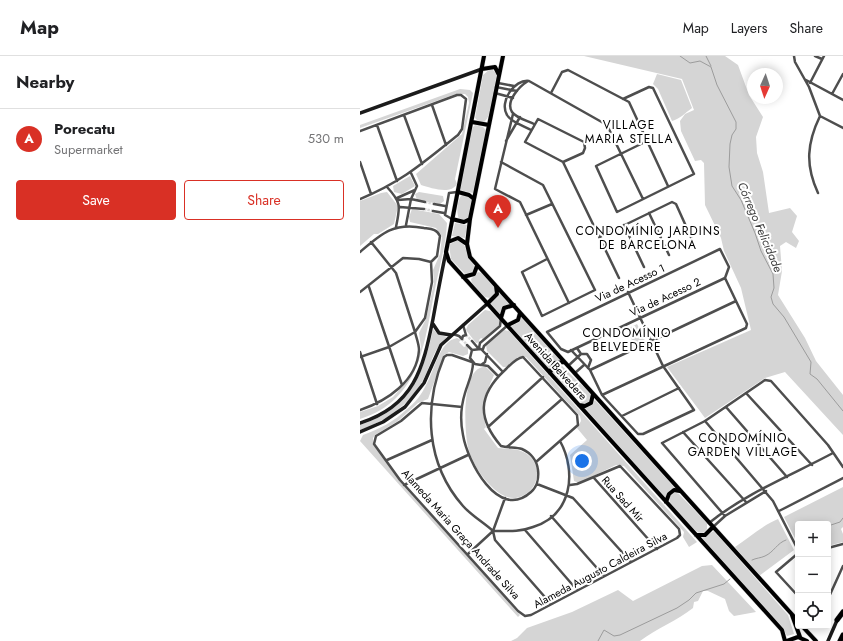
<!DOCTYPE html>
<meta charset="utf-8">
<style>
:root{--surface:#fff;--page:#f6f6f6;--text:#202124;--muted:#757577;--line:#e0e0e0;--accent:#d93025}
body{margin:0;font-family:Jost,sans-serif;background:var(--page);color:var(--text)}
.controls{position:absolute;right:12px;bottom:12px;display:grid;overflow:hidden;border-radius:4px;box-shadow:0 2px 10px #0003}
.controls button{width:36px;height:36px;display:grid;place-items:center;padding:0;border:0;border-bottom:1px solid var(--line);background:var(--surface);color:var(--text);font:20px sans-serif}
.compass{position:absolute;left:387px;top:12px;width:36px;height:36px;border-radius:50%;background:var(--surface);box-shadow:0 2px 10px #0003;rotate:183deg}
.you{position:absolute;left:222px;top:405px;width:14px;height:14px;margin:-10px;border:3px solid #fff;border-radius:50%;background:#1a73e8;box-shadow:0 0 0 6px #1a73e833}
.badge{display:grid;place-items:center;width:26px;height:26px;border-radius:50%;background:var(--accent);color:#fff;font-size:13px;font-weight:700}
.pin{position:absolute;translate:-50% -33px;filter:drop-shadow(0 1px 2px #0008)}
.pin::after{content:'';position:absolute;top:21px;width:14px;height:12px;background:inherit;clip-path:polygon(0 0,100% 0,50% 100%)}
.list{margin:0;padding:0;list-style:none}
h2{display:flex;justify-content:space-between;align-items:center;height:52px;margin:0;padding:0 16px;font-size:17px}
h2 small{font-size:13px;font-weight:400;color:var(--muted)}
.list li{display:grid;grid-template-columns:26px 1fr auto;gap:12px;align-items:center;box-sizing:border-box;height:60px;padding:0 16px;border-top:1px solid var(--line)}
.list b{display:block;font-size:15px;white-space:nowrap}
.list p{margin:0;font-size:13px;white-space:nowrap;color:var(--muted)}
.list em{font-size:13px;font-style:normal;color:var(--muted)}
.actions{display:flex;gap:8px;padding:12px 16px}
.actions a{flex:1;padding:9px 0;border:1px solid var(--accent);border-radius:4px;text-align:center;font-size:14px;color:var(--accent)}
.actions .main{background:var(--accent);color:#fff}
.icon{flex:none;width:22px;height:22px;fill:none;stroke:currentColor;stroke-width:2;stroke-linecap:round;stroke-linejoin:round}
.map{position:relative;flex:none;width:483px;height:585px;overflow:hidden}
header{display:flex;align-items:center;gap:24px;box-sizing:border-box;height:56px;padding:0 20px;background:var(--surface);border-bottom:1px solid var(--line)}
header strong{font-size:19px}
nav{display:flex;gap:22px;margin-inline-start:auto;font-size:14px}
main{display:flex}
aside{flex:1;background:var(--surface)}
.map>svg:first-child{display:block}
.green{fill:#d5d5d5}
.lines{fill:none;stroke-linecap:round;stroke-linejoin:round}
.stream{stroke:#9c9c9c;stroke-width:1}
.street-tunnel{stroke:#d9d9d9;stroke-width:2.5;stroke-dasharray:2.5 1;stroke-linecap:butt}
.primary-casing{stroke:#dbdbdb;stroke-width:5}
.highway-casing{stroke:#dbdbdb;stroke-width:6}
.street{stroke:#4e4e4e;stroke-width:2.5}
.secondary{stroke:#1b1b1b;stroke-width:3.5}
.primary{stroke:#000;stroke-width:4}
.highway{stroke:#000;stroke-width:5}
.labels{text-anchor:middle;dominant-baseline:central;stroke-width:4;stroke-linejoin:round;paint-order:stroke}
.street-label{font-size:11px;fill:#000;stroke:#fff}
.neighbourhood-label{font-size:12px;letter-spacing:1px;fill:#000;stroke:#fff}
.water-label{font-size:12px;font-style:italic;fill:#3d3d3d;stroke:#fff}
</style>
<header>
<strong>Map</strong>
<nav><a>Map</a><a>Layers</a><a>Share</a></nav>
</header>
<main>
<aside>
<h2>Nearby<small></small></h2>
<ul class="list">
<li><span class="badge">A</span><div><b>Porecatu</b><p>Supermarket</p></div><em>530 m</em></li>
</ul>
<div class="actions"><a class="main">Save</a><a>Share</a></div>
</aside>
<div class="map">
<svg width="483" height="585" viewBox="0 0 483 585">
<rect width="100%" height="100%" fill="#fff"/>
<path class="green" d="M224,0H365L378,9L389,39L403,61L396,81L397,97L403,116L409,157L430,152L437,160L432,176L439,185L436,192L426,186L420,190L422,215L418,239L445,282L456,305L483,339V379L425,316L405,322L345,362L307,311L391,274L381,232L364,195L361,182L345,149L344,107L341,104L335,105L321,75L320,65L325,58L334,54L322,23Z
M129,14H133L137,18C134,29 133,60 124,66L118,65L115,62L123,19Z
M297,18L321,24L332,52C325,57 320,63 312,65L298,33L293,28Z
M100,33L110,34L113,37L95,123L97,128C91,139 71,132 61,129L56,118L102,78L109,47L108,41L105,38H96L0,72V69Z
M115,69L123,71L126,74L113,137L103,135L100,133L112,72Z
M50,120L55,130L42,138L34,136L33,130Z
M27,136L38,150L34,168L18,178H14L0,190V145L21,137Z
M59,136L83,140L84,145L80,148L57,144L55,138Z
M102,139L108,140L112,144L109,162L105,164L99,163C96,157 97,143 102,139Z
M52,153L79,158L87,167C86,189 79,212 75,233C64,287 61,344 0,363V356L18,350L33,341L48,324L59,301L61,292L59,277L66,263L74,227L73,214L80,198L82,180L76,172L50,166L49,161Z
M95,167L107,169L105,182L92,180Z
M97,184L103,187C105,191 115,211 115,213L110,217L105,218L91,203L89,189Z
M118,216L122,217L135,232L134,239L130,242C122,242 112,231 111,223Z
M139,236L150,248L144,250L139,258L130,247Z
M125,254L130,255L139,263L140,268L123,283L121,282L119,284L120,286L116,287L106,274L108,269Z
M161,260L200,304L192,306L189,313L150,270L158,267Z
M277,268L285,283L274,289L267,273Z
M73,273L78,278L87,281C75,291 72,304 66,318C53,346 29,364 0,374V369C50,353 63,320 73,273Z
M144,274L149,275L337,486L329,491L323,481L324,476L264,410L256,409L219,427L214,425L210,399L227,384L217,372L221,365L220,360L166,301H158L146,311H143L127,295L126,289Z
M97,282L101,284L99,286L104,291L106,290L108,292V298L103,300L89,296L84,299L68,343L58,347L38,365L15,379L13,382V388L27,405L42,428L160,559L158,561L0,385L3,379C19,373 34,366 47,353C55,347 62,338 66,329C74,316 79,285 97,282Z
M200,308L230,337L231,345L226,348L222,347L194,318L192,315L195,309Z
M126,311L134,319L124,342L123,359L126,371L124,373L138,392C147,393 159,392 167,398C183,409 179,433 162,440C152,445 142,440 134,433C123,423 114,410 109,395C104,380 100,308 126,311Z
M235,344L316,433L309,435L305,442L224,351L230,350Z
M483,431V471L481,473L483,478V486L468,490V468H438V488L424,461Z
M314,436L319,438L347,467V473C345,477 341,478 336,475L310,448L309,440Z
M418,463L434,494L399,520L375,491C388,482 405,468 418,463Z
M354,475L428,559L434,578L427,580L422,571L342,482Z
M352,509L396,556L374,560L369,555L365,543L348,535H343L338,545L334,546L333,552C317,565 297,572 280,585H151L157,582L167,572L212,556L258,534L273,545L342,510Z"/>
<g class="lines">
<path class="stream" d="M320,0L330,7L340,5L351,11L357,29L376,66V73L372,79L370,88L369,111L372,130L381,144L395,177L401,195L413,218L414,232L411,241L413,248L424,261L451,306L450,318L457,323L483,355
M346,0L351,10
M468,470L480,466L483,462
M392,504C396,502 401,502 405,500C414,496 417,487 426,484
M238,585L244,574L254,580L260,579L317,552L329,544L336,537L364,528L370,523"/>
<path class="street-tunnel" d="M65,146L74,148
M64,153L73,155
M106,279L112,285
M102,283L107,289"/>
<defs>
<path id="primary" d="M124,0L86,196L89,205L422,574L425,585
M143,0L110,163L107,188L110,201L438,565
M122,13L135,11L139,19
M112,66L129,69
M98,136L109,139L114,143
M92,163L104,166L110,163
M88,186L98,182L107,188
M103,221L114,218L117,210
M127,248L137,238L136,230
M141,262L144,252L154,249
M148,269L158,264L160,257
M190,317L194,307L204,306
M219,349L225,350L231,347L233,338
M306,446L309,438L314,434L320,435
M336,479H345L353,471
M432,559L440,581
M442,570L456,585
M427,585L438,581L447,585"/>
<path id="highway" d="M477,564L483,556
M480,585L483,579"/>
</defs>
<use href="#primary" class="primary-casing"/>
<use href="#highway" class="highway-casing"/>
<path class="street" d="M434,0L435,6L449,31L460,60C447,87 445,109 458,137
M455,0L462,3
M446,24L483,44
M168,25C160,30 145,45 152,56C156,62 168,65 174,68
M138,27L154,30
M450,27L464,0
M136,31L157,35
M135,37L153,42
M191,37L202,16L208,14L269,46L308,130
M472,38L483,18
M263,43L289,31L293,32L334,118L257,156L236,110L287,85
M72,49L86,89
M153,58L135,133L160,146L209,247
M44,59L62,108
M460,60L483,72
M17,69L37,125
M171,74C164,70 151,66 147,59C139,46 154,23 169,25L247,69L283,143
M0,75L97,39H101L106,43L102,73L98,79C64,106 42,126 0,143
M146,85L160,61
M0,106L11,138
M141,106L183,129L235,234L182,260L162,216L187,203
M203,106L223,97L225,92L224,86L178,63L165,86L203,106L259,222
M27,131C42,147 40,151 36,171
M37,142L55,134
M38,144L51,143L65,146
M74,148L85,150
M40,151L64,153
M73,155L84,157
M289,157L309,199
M166,159L192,148
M92,163L85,159L89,137L97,136
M46,169L51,143L57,130L51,117
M264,169L284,211
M240,181L312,146L316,148L334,188
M0,196C22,177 34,166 64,172C71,173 77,173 80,180L77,200L71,206L72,226L65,262L55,276C56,281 59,288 59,294C57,325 27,345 0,354
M9,231L42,329
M0,236L43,202L59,203L71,206
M93,278L99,280L102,283L103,280L106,279L103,269
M112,285L118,292
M107,289L112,294
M119,292L120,287L140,270L141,262
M217,292L221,298
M123,293L124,290L148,269
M211,294L230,314L242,339L278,378H283L334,354L303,310L268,236
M0,296L17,348
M127,298L125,306L121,309L115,308L110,302L112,294L121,293L143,316
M0,301L29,291L55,276L36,217L11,186
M112,306L92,299H87L84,301C63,351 66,408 103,450C112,460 123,466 133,475
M113,307C113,317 108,327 105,337C101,350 100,365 103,379C107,404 138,466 171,436C177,431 179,422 178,414C177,405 171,397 162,393C156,391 148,392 141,390C117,362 118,339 145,314C150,309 156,302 163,301L217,359L218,369L176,406
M122,309L128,310L138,320
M208,310L221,298H227L231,304L228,312
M230,314L376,245
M215,317L224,309
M386,337L452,409
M242,339L386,272L387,268L365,222L369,211L360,193L187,276L201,293L208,296L365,222
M102,351L62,347L41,365L16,380L14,388L40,424L158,555L165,560L171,559L317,482L320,479L319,473L260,410L217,428L210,429
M366,351L427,421
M262,360L319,332
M345,365L413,445L438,494
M128,371L183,321
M323,376L386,446
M147,391L202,343
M27,404L72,384
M234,422L297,493
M177,428L213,442L271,506
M44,429L108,399
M145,442L133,475L135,484L191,548
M419,455L483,422
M191,460L244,520
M365,460L302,387L345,365L405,324L411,325L468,389L483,411
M349,467C386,437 432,419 473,397
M353,471L365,460L406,435
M165,474L217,534
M133,475C147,475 160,476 173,471C212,459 217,416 200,385
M468,492L483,488
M438,496L436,499L438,502
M108,498L133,475
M436,499L416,516L438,540
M468,543L483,510
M465,570L466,571"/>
<path class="secondary" d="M0,57L122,13
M73,268L79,277L91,279
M0,367C54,350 63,313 73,263C77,241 81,219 86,196
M0,376L23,366L45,351L64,327L81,289L127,248
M468,585L478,562"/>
<use href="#primary" class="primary"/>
<use href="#highway" class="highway"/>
</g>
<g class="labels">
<g class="street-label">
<text transform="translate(270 227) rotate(-25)">Via de Acesso 1</text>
<text transform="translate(305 241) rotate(-25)">Via de Acesso 2</text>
<text transform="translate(196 310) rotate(48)">Avenida Belvedere</text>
<text transform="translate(263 443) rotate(48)">Rua Sad Mir</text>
<text transform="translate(101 478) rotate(48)">Alameda Maria Graça Andrade Silva</text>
<text transform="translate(240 514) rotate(-28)">Alameda Augusto Caldeira Silva</text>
</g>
<g class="neighbourhood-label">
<text x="269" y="69">VILLAGE<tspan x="269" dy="14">MARIA STELLA</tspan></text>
<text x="288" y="175">CONDOMÍNIO JARDINS<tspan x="288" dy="14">DE BARCELONA</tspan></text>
<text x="267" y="277">CONDOMÍNIO<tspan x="267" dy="14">BELVEDERE</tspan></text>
<text x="383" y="382">CONDOMÍNIO<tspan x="383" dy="14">GARDEN VILLAGE</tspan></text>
</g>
<g class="water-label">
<text transform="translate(400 171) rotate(67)">Córrego Felicidade</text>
</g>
</g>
</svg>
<div class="controls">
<button>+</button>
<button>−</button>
<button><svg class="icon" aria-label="locate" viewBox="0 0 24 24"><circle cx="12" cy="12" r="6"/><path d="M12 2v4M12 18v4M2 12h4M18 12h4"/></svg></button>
</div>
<svg class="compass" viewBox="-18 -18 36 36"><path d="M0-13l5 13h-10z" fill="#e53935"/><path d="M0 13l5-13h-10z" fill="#757577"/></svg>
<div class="you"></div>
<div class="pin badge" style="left:138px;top:172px">A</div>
</div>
</main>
